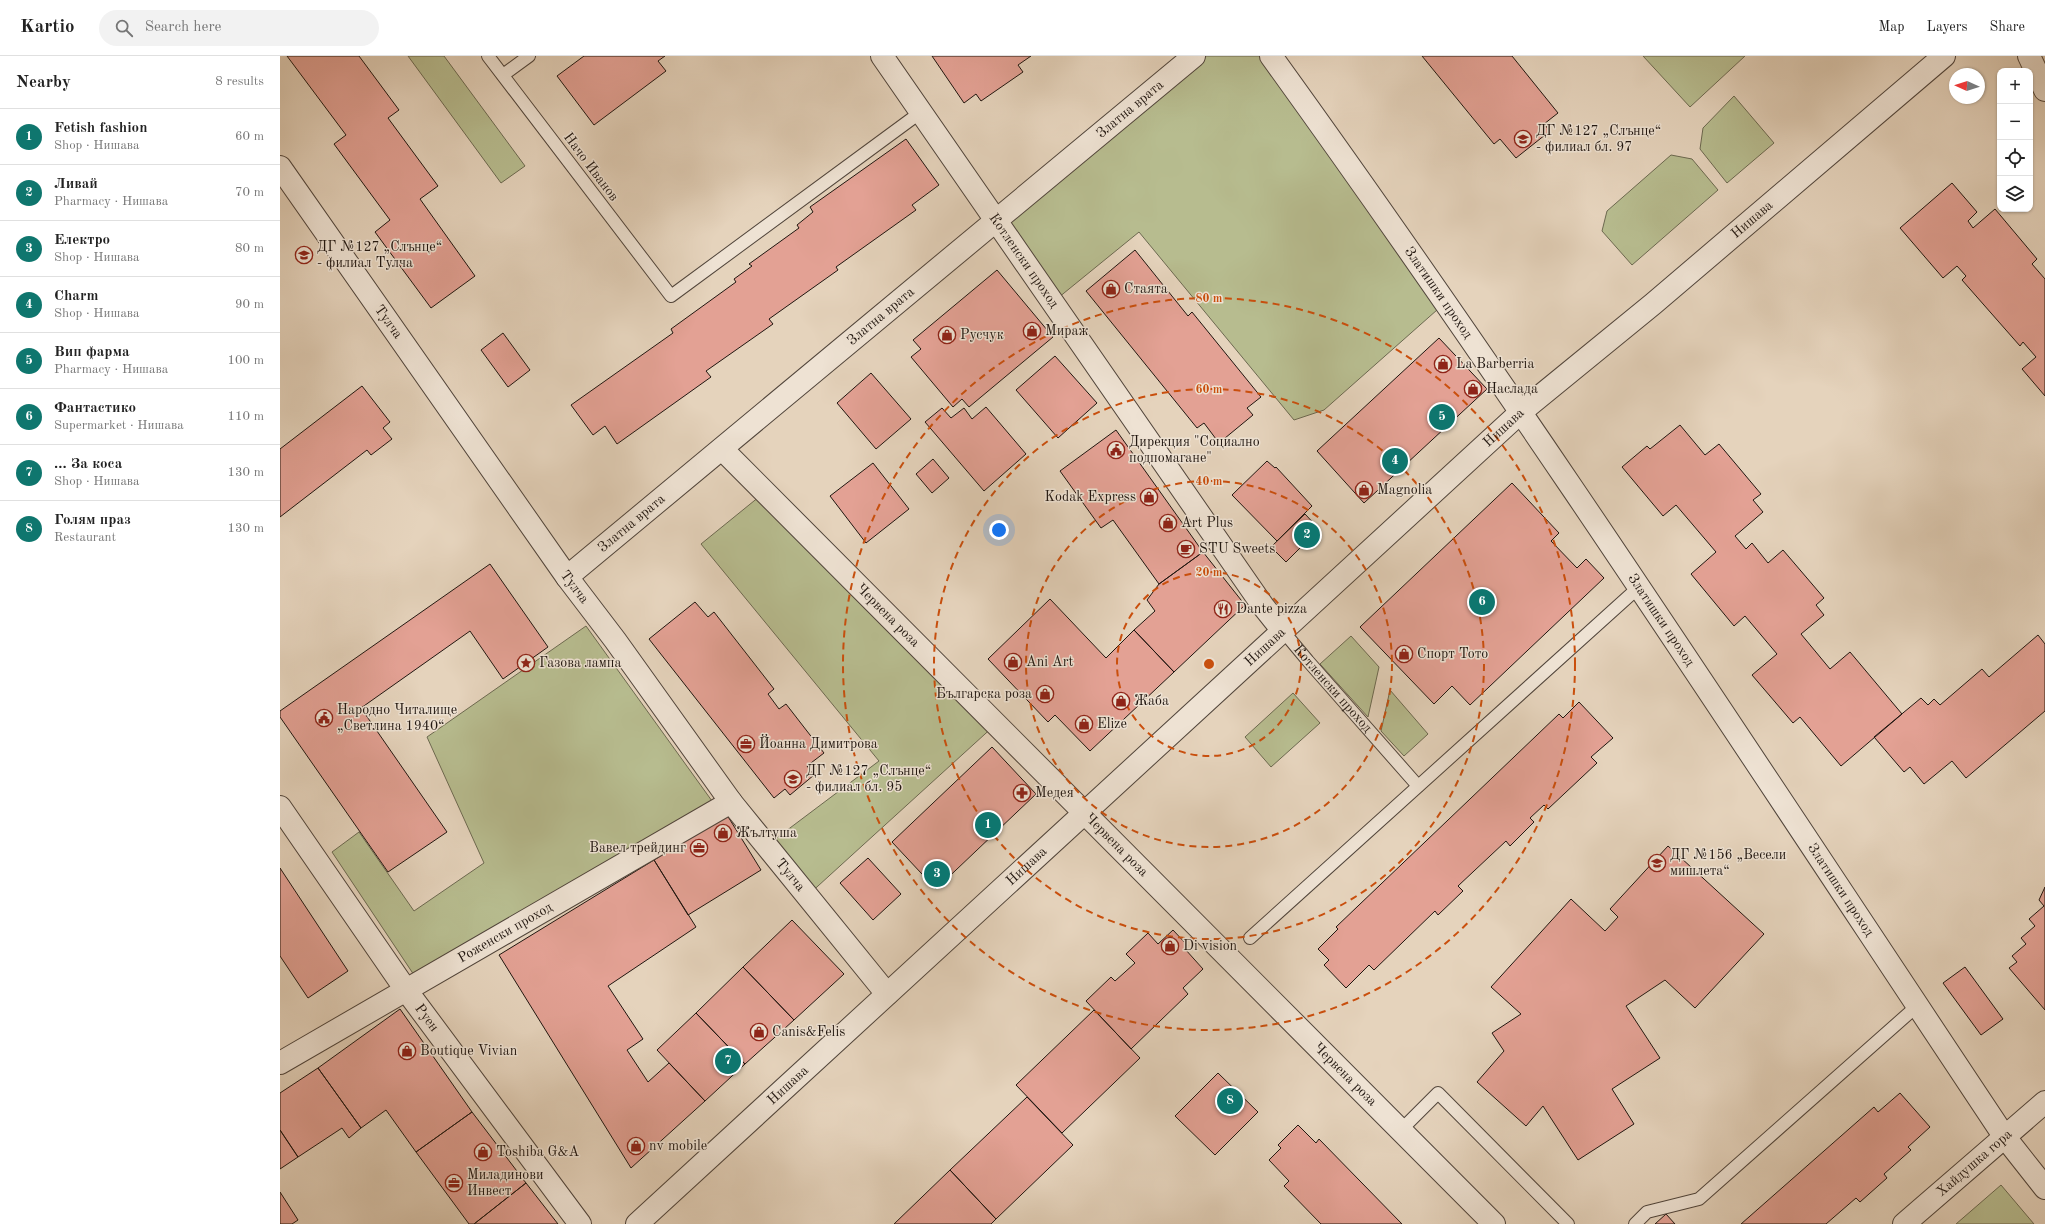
<!DOCTYPE html>
<meta charset="utf-8">
<style>
:root{--surface:#fff;--page:#f2f2f2;--text:#222;--muted:#767676;--line:#e0e0e0;--accent:#0f766e}
body{margin:0;font-family:"Old Standard TT",serif;background:var(--page);color:var(--text)}
.controls{position:absolute;right:12px;top:12px;display:grid;overflow:hidden;border-radius:8px;box-shadow:0 1px 3px #0004}
.controls button{width:36px;height:36px;display:grid;place-items:center;padding:0;border:0;border-bottom:1px solid var(--line);background:var(--surface);color:var(--text);font:20px sans-serif}
.compass{position:absolute;left:1669px;top:12px;width:36px;height:36px;border-radius:50%;background:var(--surface);box-shadow:0 1px 3px #0004;rotate:273deg}
.you{position:absolute;left:719px;top:474px;width:14px;height:14px;margin:-10px;border:3px solid #fff;border-radius:50%;background:#1a73e8;box-shadow:0 0 0 6px #1a73e833}
.badge{display:grid;place-items:center;width:26px;height:26px;border-radius:50%;background:var(--accent);color:#fff;font-size:13px;font-weight:700}
.pin{position:absolute;translate:-50% -50%;border:2px solid #fff;box-shadow:0 1px 4px #0006}
.list{margin:0;padding:0;list-style:none}
h2{display:flex;justify-content:space-between;align-items:center;height:52px;margin:0;padding:0 16px;font-size:17px}
h2 small{font-size:13px;font-weight:400;color:var(--muted)}
.list li{display:grid;grid-template-columns:26px 1fr auto;gap:12px;align-items:center;box-sizing:border-box;height:56px;padding:0 16px;border-top:1px solid var(--line)}
.list b{display:block;font-size:15px;white-space:nowrap}
.list p{margin:0;font-size:13px;white-space:nowrap;color:var(--muted)}
.list em{font-size:13px;font-style:normal;color:var(--muted)}
.icon{flex:none;width:22px;height:22px;fill:none;stroke:currentColor;stroke-width:2;stroke-linecap:round;stroke-linejoin:round}
.map{position:relative;flex:none;width:1765px;height:1168px;overflow:hidden}
header{display:flex;align-items:center;gap:24px;box-sizing:border-box;height:56px;padding:0 20px;background:var(--surface);border-bottom:1px solid var(--line)}
header strong{font-size:19px}
nav{display:flex;gap:22px;margin-inline-start:auto;font-size:14px}
.search{width:280px;height:36px;background:var(--page);display:flex;align-items:center;gap:10px;box-sizing:border-box;padding:0 14px;border-radius:22px;color:var(--muted);font-size:15px}
main{display:flex}
aside{flex:1;background:var(--surface)}
.map>svg:first-child{display:block}
.green{fill:#b7bc8f;stroke:#6c6950}
.building{fill:#e3a194;stroke:#201610}
.lines{fill:none;stroke-linecap:round;stroke-linejoin:round}
.service-casing{stroke:#51453b;stroke-width:14}
.minor-casing{stroke:#51453b;stroke-width:24}
.tertiary-casing{stroke:#51453b;stroke-width:24}
.service{stroke:#eee2d3;stroke-width:12}
.minor{stroke:#eee2d3;stroke-width:22}
.tertiary{stroke:#eee2d3;stroke-width:22}
.ring{fill:none;stroke:#ca4f0d;stroke-width:2;stroke-dasharray:7 5}
.labels{text-anchor:middle;dominant-baseline:central;stroke-width:3;stroke-linejoin:round;paint-order:stroke}
.street-label{font-size:14px;fill:#201610;stroke:#eee2d3}
.poi-label{font-size:14px;fill:#201610;stroke:#eee2d3;text-anchor:start}
.centre{fill:#ca4f0d;stroke:#eee2d3;stroke-width:2}
.ring-label{font-size:12px;text-anchor:middle;font-weight:bold;fill:#ca4f0d;stroke:#eee2d3;stroke-width:3;stroke-linejoin:round;paint-order:stroke}
</style>
<header>
<strong>Kartio</strong>
<div class="search"><svg class="icon" aria-label="search" viewBox="0 0 24 24"><circle cx="10" cy="10" r="6"/><path d="M15 15l6 6"/></svg>Search here</div>
<nav><a>Map</a><a>Layers</a><a>Share</a></nav>
</header>
<main>
<aside>
<h2>Nearby<small>8 results</small></h2>
<ul class="list">
<li><span class="badge">1</span><div><b>Fetish fashion</b><p>Shop · Нишава</p></div><em>60 m</em></li>
<li><span class="badge">2</span><div><b>Ливай</b><p>Pharmacy · Нишава</p></div><em>70 m</em></li>
<li><span class="badge">3</span><div><b>Електро</b><p>Shop · Нишава</p></div><em>80 m</em></li>
<li><span class="badge">4</span><div><b>Charm</b><p>Shop · Нишава</p></div><em>90 m</em></li>
<li><span class="badge">5</span><div><b>Вип фарма</b><p>Pharmacy · Нишава</p></div><em>100 m</em></li>
<li><span class="badge">6</span><div><b>Фантастико</b><p>Supermarket · Нишава</p></div><em>110 m</em></li>
<li><span class="badge">7</span><div><b>... За коса</b><p>Shop · Нишава</p></div><em>130 m</em></li>
<li><span class="badge">8</span><div><b>Голям праз</b><p>Restaurant</p></div><em>130 m</em></li>
</ul>
</aside>
<div class="map">
<svg width="1765" height="1168" viewBox="0 0 1765 1168">
<rect width="100%" height="100%" fill="#e5d3bc"/>
<filter id="stains"><feTurbulence type="fractalNoise" baseFrequency=".005" numOctaves="4"/><feColorMatrix values="0 0 0 0 .2 0 0 0 0 .09 0 0 0 0 .02 0 0 0 .5 -.17"/></filter>
<radialGradient id="worn" r=".72"><stop offset=".6" stop-color="#630" stop-opacity="0"/><stop offset="1" stop-color="#630" stop-opacity=".3"/></radialGradient>
<path class="green" d="M128,0H164L245,110L221,127Z
M914,0H991L1166,246L1044,354L1014,364L859,176L773,246L716,165Z
M1363,0H1465L1410,51Z
M1454,40L1494,87L1447,127L1420,93L1423,72Z
M1391,99L1412,103L1438,134L1352,209L1322,175L1327,155Z
M485,436L716,668L527,840L486,790L599,705L421,488Z
M306,570L432,745L136,922L52,796L79,776L134,855L204,807L147,681Z
M1071,580L1099,611L1088,661L1040,608Z
M1110,634L1148,678L1124,700L1101,675Z
M1013,637L1040,667L991,711L965,681Z
M1721,1129L1754,1168H1676Z"/>
<path class="building" d="M7,0H79L119,54L108,62L158,130L140,143L195,220L151,252L95,176L110,164L54,88L66,79Z
M304,0H385L378,5L386,15L314,69L277,20Z
M652,0H751L738,9L743,16L701,45L696,38L684,47Z
M1142,0H1232L1278,57L1264,68L1270,75L1236,102L1220,83L1214,88Z
M626,83L659,129L632,149L636,154L556,211L558,214L489,263L493,268L426,315L431,321L337,388L325,370L313,379L291,349L393,277L391,273L456,226L454,223L472,210L469,208L519,172L517,169L533,156L530,151Z
M1672,127L1697,156L1688,165L1693,172L1715,153L1757,203L1752,208L1765,223V340L1742,313L1756,301L1743,286L1740,290L1682,224L1686,220L1677,210L1663,222L1620,172Z
M855,194L908,260L912,256L981,341L967,352L973,359L939,387L924,367L917,372L806,235Z
M717,214L773,281L689,351L682,343L673,351L631,301L641,293L633,284Z
M223,277L250,314L228,331L201,294Z
M1159,282L1207,333L1084,447L1037,395Z
M775,300L817,347L778,382L736,334Z
M591,317L631,363L596,393L557,347Z
M82,330L110,366L103,372L112,383L91,399L87,394L0,461V393Z
M706,351L746,398L704,435L645,366L662,352L671,362L684,352L692,363Z
M1400,369L1425,399L1439,388L1481,438L1473,444L1483,456L1455,480L1466,493L1472,487L1488,507L1503,494L1544,542L1536,549L1544,559L1521,578L1550,613L1570,596L1622,658L1561,710L1520,661L1513,667L1472,619L1497,598L1465,560L1454,570L1411,518L1436,496L1396,449L1383,460L1342,411L1367,390L1370,393Z
M836,374L923,496L879,528L833,464L821,472L780,415Z
M653,403L669,422L652,437L636,418Z
M987,405L995,412L996,411L1032,450L997,485L952,439Z
M593,407L629,453L586,487L550,440Z
M1232,427L1279,477L1271,485L1297,512L1306,503L1324,522L1190,649L1172,630L1154,648L1080,571Z
M1025,458L1039,473L1006,506L991,491Z
M923,496L965,549L894,616L854,574L875,555L867,544L879,528Z
M210,508L268,591L223,623L190,575L81,652L167,776L108,816L0,661V655Z
M770,543L826,602L854,574L894,616L810,695L775,659L768,666L708,603Z
M415,546L428,561L434,556L494,633L488,638L499,653L506,648L544,697L527,710L534,719L510,739L505,733L494,742L369,583Z
M1758,579L1765,588V655L1686,722L1672,705L1644,728L1630,711L1624,716L1594,681L1641,642L1648,649L1654,643L1660,649L1702,613L1709,621Z
M1299,646L1333,682L1311,701L1317,707L1268,753L1264,749L1250,762L1254,766L1230,790L1226,785L1178,830L1183,835L1158,859L1155,855L1094,914L1089,909L1066,932L1044,909L1049,904L1038,893L1058,873L1056,871L1279,658L1283,662Z
M712,691L756,738L656,833L612,786Z
M447,759L481,814L408,859L374,804Z
M1388,790L1484,878L1415,952L1385,924L1346,950L1380,1002L1332,1033L1354,1068L1298,1104L1263,1050L1246,1070L1197,1026L1224,995L1212,977L1241,958L1211,931L1291,843L1325,875L1338,861L1330,853Z
M588,802L621,838L593,864L560,827Z
M374,804L416,871L328,930L363,983L347,994L368,1026L389,1007L425,1045L351,1112L219,899Z
M0,812L68,915L28,942L0,900Z
M1765,831V954L1729,912L1737,906L1732,900L1746,888L1741,882L1755,870L1749,863L1764,850L1759,844Z
M512,864L564,918L514,964L463,911Z
M893,874L908,890L905,893L923,913L903,932L908,938L851,993L806,945L831,921L835,925L855,907L846,898L868,877L878,888Z
M463,911L514,964L465,1008L416,957Z
M1685,911L1723,963L1701,979L1663,927Z
M120,953L192,1056L136,1096L106,1054L81,1072L38,1012Z
M814,954L860,1002L782,1077L736,1029Z
M416,957L465,1008L425,1045L377,994Z
M38,1012L81,1072L69,1082L62,1072L18,1101L0,1074V1037Z
M938,1017L978,1056L935,1099L895,1060Z
M1620,1037L1650,1071L1628,1091L1631,1094L1604,1118L1607,1122L1580,1146L1576,1142L1546,1168H1461L1594,1051L1598,1056Z
M747,1041L793,1089L716,1163L670,1114Z
M192,1056L246,1127L194,1168H189L136,1096Z
M1018,1069L1036,1087L1039,1083L1122,1168H1041L1004,1130L1009,1125L989,1104L1001,1092L998,1089Z
M0,1074L18,1101L0,1113Z
M670,1114L716,1163L711,1168H614Z
M246,1127L278,1168H194Z
M0,1136L18,1164L12,1168H0Z
M1386,1158L1395,1168H1375Z"/>
<g class="lines">
<defs>
<g id="service">
<path d="M208,0L391,240L641,56"/>
<path d="M223,19L249,0"/>
<path id="s1" d="M1003,575L1028,605L1138,730"/>
<path d="M970,882L1359,531"/>
<path d="M1121,1074L1158,1037L1288,1168"/>
<path d="M1355,1168L1367,1156L1419,1143L1637,950"/>
</g>
<g id="minor">
<path id="s2" d="M602,0L983,550L1003,575"/>
<path id="s3" d="M991,0C1246,353 1483,718 1724,1080L1765,1132"/>
<path d="M1749,0L1765,34"/>
<path id="s4" d="M0,111L287,521L335,584L451,746L607,938"/>
<path id="s5" d="M442,393L1214,1168"/>
<path id="s6" d="M287,521L914,0"/>
<path id="s7" d="M0,751L126,934L300,1168"/>
<path id="s8" d="M0,1007L451,746"/>
<path id="s9" d="M1624,1168L1765,1046"/>
</g>
<g id="tertiary">
<path id="s10" d="M357,1168L1242,355L1373,248L1664,0"/>
</g>
</defs>
<use href="#service" class="service-casing"/>
<use href="#minor" class="minor-casing"/>
<use href="#tertiary" class="tertiary-casing"/>
<use href="#service" class="service"/>
<use href="#minor" class="minor"/>
<use href="#tertiary" class="tertiary"/>
</g>
<g class="ring">
<circle cx="929" cy="608" r="92"/>
<circle cx="929" cy="608" r="183"/>
<circle cx="929" cy="608" r="275"/>
<circle cx="929" cy="608" r="366"/>
</g>
<defs>
<symbol id="school-ring" viewBox="-11 -11 22 22"><circle r="9.5" fill="#eee2d3" stroke="#8f2418" stroke-width="1.5"/><path d="M0-5L7-2L0 1L-7-2ZM-4 1L0 2.5L4 1V4Q0 6-4 4Z" fill="#8f2418"/></symbol>
<symbol id="shop-ring" viewBox="-11 -11 22 22"><circle r="9.5" fill="#eee2d3" stroke="#8f2418" stroke-width="1.5"/><path d="M-5-2.5h2.3a2.7 3.5 0 0 1 5.4 0H5L5.5 6h-11ZM-1.5-2.5h3a1.5 2.3 0 0 0-3 0Z" fill="#8f2418"/></symbol>
<symbol id="civic-ring" viewBox="-11 -11 22 22"><circle r="9.5" fill="#eee2d3" stroke="#8f2418" stroke-width="1.5"/><path d="M-.6-6.5H3V-4.5H.6V-3L4-1V1h2V6H-6V1h2V-1L-.6-3ZM-1.2 2.5V6h2.4V2.5Z" fill="#8f2418"/></symbol>
<symbol id="cafe-ring" viewBox="-11 -11 22 22"><circle r="9.5" fill="#eee2d3" stroke="#8f2418" stroke-width="1.5"/><path d="M-5.5-4.5H6V0H3Q3 3.5 0 3.5H-2.5Q-5.5 3.5-5.5 0ZM3-3.2v2h1.7v-2ZM-6 4.5H4V6H-6Z" fill="#8f2418"/></symbol>
<symbol id="restaurant-ring" viewBox="-11 -11 22 22"><circle r="9.5" fill="#eee2d3" stroke="#8f2418" stroke-width="1.5"/><path d="M-5-6h1v4h1v-4h1v4h1v-4h1v5L-1.5 .5V6h-2V.5L-5-1ZM5-6V6H3V1.5H1.5Q1.5-4 5-6Z" fill="#8f2418"/></symbol>
<symbol id="sight-ring" viewBox="-11 -11 22 22"><circle r="9.5" fill="#eee2d3" stroke="#8f2418" stroke-width="1.5"/><path d="M0-6L1.8-2.2L6-1.7L2.9 1.2L3.7 5.4L0 3.3L-3.7 5.4L-2.9 1.2L-6-1.7L-1.8-2.2Z" fill="#8f2418"/></symbol>
<symbol id="office-ring" viewBox="-11 -11 22 22"><circle r="9.5" fill="#eee2d3" stroke="#8f2418" stroke-width="1.5"/><path d="M-6-3h4V-5.5h4V-3h4V5H-6ZM-1-4.5V-3h2v-1.5ZM-6 0V1H6V0Z" fill="#8f2418"/></symbol>
<symbol id="pharmacy-ring" viewBox="-11 -11 22 22"><circle r="9.5" fill="#eee2d3" stroke="#8f2418" stroke-width="1.5"/><path d="M-2-6h4v4h4v4h-4v4h-4v-4h-4v-4h4Z" fill="#8f2418"/></symbol>
</defs>
<g fill-rule="evenodd">
<use href="#school-ring" x="1233" y="73" width="20" height="20"/>
<use href="#school-ring" x="14" y="189" width="20" height="20"/>
<use href="#shop-ring" x="821" y="223" width="20" height="20"/>
<use href="#shop-ring" x="742" y="265" width="20" height="20"/>
<use href="#shop-ring" x="657" y="269" width="20" height="20"/>
<use href="#shop-ring" x="1153" y="298" width="20" height="20"/>
<use href="#shop-ring" x="1183" y="323" width="20" height="20"/>
<use href="#civic-ring" x="826" y="384" width="20" height="20"/>
<use href="#shop-ring" x="1074" y="424" width="20" height="20"/>
<use href="#shop-ring" x="859" y="431" width="20" height="20"/>
<use href="#shop-ring" x="878" y="457" width="20" height="20"/>
<use href="#cafe-ring" x="896" y="483" width="20" height="20"/>
<use href="#restaurant-ring" x="933" y="543" width="20" height="20"/>
<use href="#shop-ring" x="1114" y="588" width="20" height="20"/>
<use href="#shop-ring" x="723" y="596" width="20" height="20"/>
<use href="#sight-ring" x="236" y="597" width="20" height="20"/>
<use href="#shop-ring" x="755" y="628" width="20" height="20"/>
<use href="#shop-ring" x="831" y="635" width="20" height="20"/>
<use href="#civic-ring" x="34" y="652" width="20" height="20"/>
<use href="#shop-ring" x="794" y="658" width="20" height="20"/>
<use href="#office-ring" x="456" y="678" width="20" height="20"/>
<use href="#school-ring" x="503" y="713" width="20" height="20"/>
<use href="#pharmacy-ring" x="732" y="727" width="20" height="20"/>
<use href="#shop-ring" x="433" y="767" width="20" height="20"/>
<use href="#office-ring" x="409" y="782" width="20" height="20"/>
<use href="#school-ring" x="1367" y="797" width="20" height="20"/>
<use href="#shop-ring" x="880" y="880" width="20" height="20"/>
<use href="#shop-ring" x="469" y="966" width="20" height="20"/>
<use href="#shop-ring" x="117" y="985" width="20" height="20"/>
<use href="#shop-ring" x="346" y="1080" width="20" height="20"/>
<use href="#shop-ring" x="193" y="1086" width="20" height="20"/>
<use href="#office-ring" x="164" y="1117" width="20" height="20"/>
</g>
<g class="labels">
<g class="street-label">
<text stroke="none"><textPath href="#s6" startOffset="732">Златна врата</textPath></text>
<text transform="translate(311 111) rotate(53)">Начо Иванов</text>
<text stroke="none"><textPath href="#s10" startOffset="1501">Нишава</textPath></text>
<text stroke="none"><textPath href="#s2" startOffset="249">Котленски проход</textPath></text>
<text stroke="none"><textPath href="#s3" startOffset="290">Златишки проход</textPath></text>
<text stroke="none"><textPath href="#s6" startOffset="408">Златна врата</textPath></text>
<text stroke="none"><textPath href="#s4" startOffset="189">Тулча</textPath></text>
<text stroke="none"><textPath href="#s10" startOffset="1177">Нишава</textPath></text>
<text stroke="none"><textPath href="#s6" startOffset="84">Златна врата</textPath></text>
<text stroke="none"><textPath href="#s4" startOffset="513">Тулча</textPath></text>
<text stroke="none"><textPath href="#s5" startOffset="235">Червена роза</textPath></text>
<text stroke="none"><textPath href="#s3" startOffset="686">Златишки проход</textPath></text>
<text stroke="none"><textPath href="#s10" startOffset="853">Нишава</textPath></text>
<text stroke="none"><textPath href="#s1" startOffset="76">Котленски проход</textPath></text>
<text stroke="none"><textPath href="#s5" startOffset="559">Червена роза</textPath></text>
<text stroke="none"><textPath href="#s10" startOffset="529">Нишава</textPath></text>
<text stroke="none"><textPath href="#s4" startOffset="873">Тулча</textPath></text>
<text stroke="none"><textPath href="#s3" startOffset="1010">Златишки проход</textPath></text>
<text stroke="none"><textPath href="#s8" startOffset="260">Роженски проход</textPath></text>
<text stroke="none"><textPath href="#s7" startOffset="257">Руен</textPath></text>
<text stroke="none"><textPath href="#s5" startOffset="883">Червена роза</textPath></text>
<text stroke="none"><textPath href="#s10" startOffset="205">Нишава</textPath></text>
<text stroke="none"><textPath href="#s9" startOffset="93">Хайдушка гора</textPath></text>
</g>
<g class="poi-label">
<text x="1256" y="75">ДГ №127 „Слънце“<tspan x="1256" dy="16">- филиал бл. 97</tspan></text>
<text x="37" y="191">ДГ №127 „Слънце“<tspan x="37" dy="16">- филиал Тулча</tspan></text>
<text x="844" y="233">Стаята</text>
<text x="765" y="275">Мираж</text>
<text x="680" y="279">Русчук</text>
<text x="1176" y="308">La Barberria</text>
<text x="1206" y="333">Наслада</text>
<text x="849" y="386">Дирекция "Социално<tspan x="849" dy="16">подпомагане"</tspan></text>
<text x="1097" y="434">Magnolia</text>
<text x="856" y="441" text-anchor="end">Kodak Express</text>
<text x="901" y="467">Art Plus</text>
<text x="919" y="493">STU Sweets</text>
<text x="956" y="553">Dante pizza</text>
<text x="1137" y="598">Спорт Тото</text>
<text x="746" y="606">Ani Art</text>
<text x="259" y="607">Газова лампа</text>
<text x="752" y="638" text-anchor="end">Българска роза</text>
<text x="854" y="645">Жаба</text>
<text x="57" y="654">Народно Читалище<tspan x="57" dy="16">„Светлина 1940“</tspan></text>
<text x="817" y="668">Elize</text>
<text x="479" y="688">Йоанна Димитрова</text>
<text x="526" y="715">ДГ №127 „Слънце“<tspan x="526" dy="16">- филиал бл. 95</tspan></text>
<text x="755" y="737">Медея</text>
<text x="456" y="777">Жълтуша</text>
<text x="406" y="792" text-anchor="end">Вавел трейдинг</text>
<text x="1390" y="799">ДГ №156 „Весели<tspan x="1390" dy="16">мишлета“</tspan></text>
<text x="903" y="890">Di vision</text>
<text x="492" y="976">Canis&amp;Felis</text>
<text x="140" y="995">Boutique Vivian</text>
<text x="369" y="1090">nv mobile</text>
<text x="216" y="1096">Toshiba G&amp;A</text>
<text x="187" y="1119">Миладинови<tspan x="187" dy="16">Инвест</tspan></text>
</g>
</g>
<circle cx="929" cy="608" r="6" class="centre"/>
<g class="ring-label">
<text x="929" y="246">80 m</text>
<text x="929" y="337">60 m</text>
<text x="929" y="429">40 m</text>
<text x="929" y="520">20 m</text>
</g>
<rect width="100%" height="100%" filter="url(#stains)"/>
<rect width="100%" height="100%" fill="url(#worn)"/>
</svg>
<div class="controls">
<button>+</button>
<button>−</button>
<button><svg class="icon" aria-label="locate" viewBox="0 0 24 24"><circle cx="12" cy="12" r="6"/><path d="M12 2v4M12 18v4M2 12h4M18 12h4"/></svg></button>
<button><svg class="icon" aria-label="layers" viewBox="0 0 24 24"><path d="M12 4l9 5-9 5-9-5zM3 14l9 5 9-5"/></svg></button>
</div>
<svg class="compass" viewBox="-18 -18 36 36"><path d="M0-13l5 13h-10z" fill="#e53935"/><path d="M0 13l5-13h-10z" fill="#767676"/></svg>
<div class="you"></div>
<div class="pin badge" style="left:708px;top:769px">1</div>
<div class="pin badge" style="left:1027px;top:479px">2</div>
<div class="pin badge" style="left:657px;top:818px">3</div>
<div class="pin badge" style="left:1115px;top:405px">4</div>
<div class="pin badge" style="left:1162px;top:361px">5</div>
<div class="pin badge" style="left:1202px;top:546px">6</div>
<div class="pin badge" style="left:448px;top:1005px">7</div>
<div class="pin badge" style="left:950px;top:1045px">8</div>
</div>
</main>
